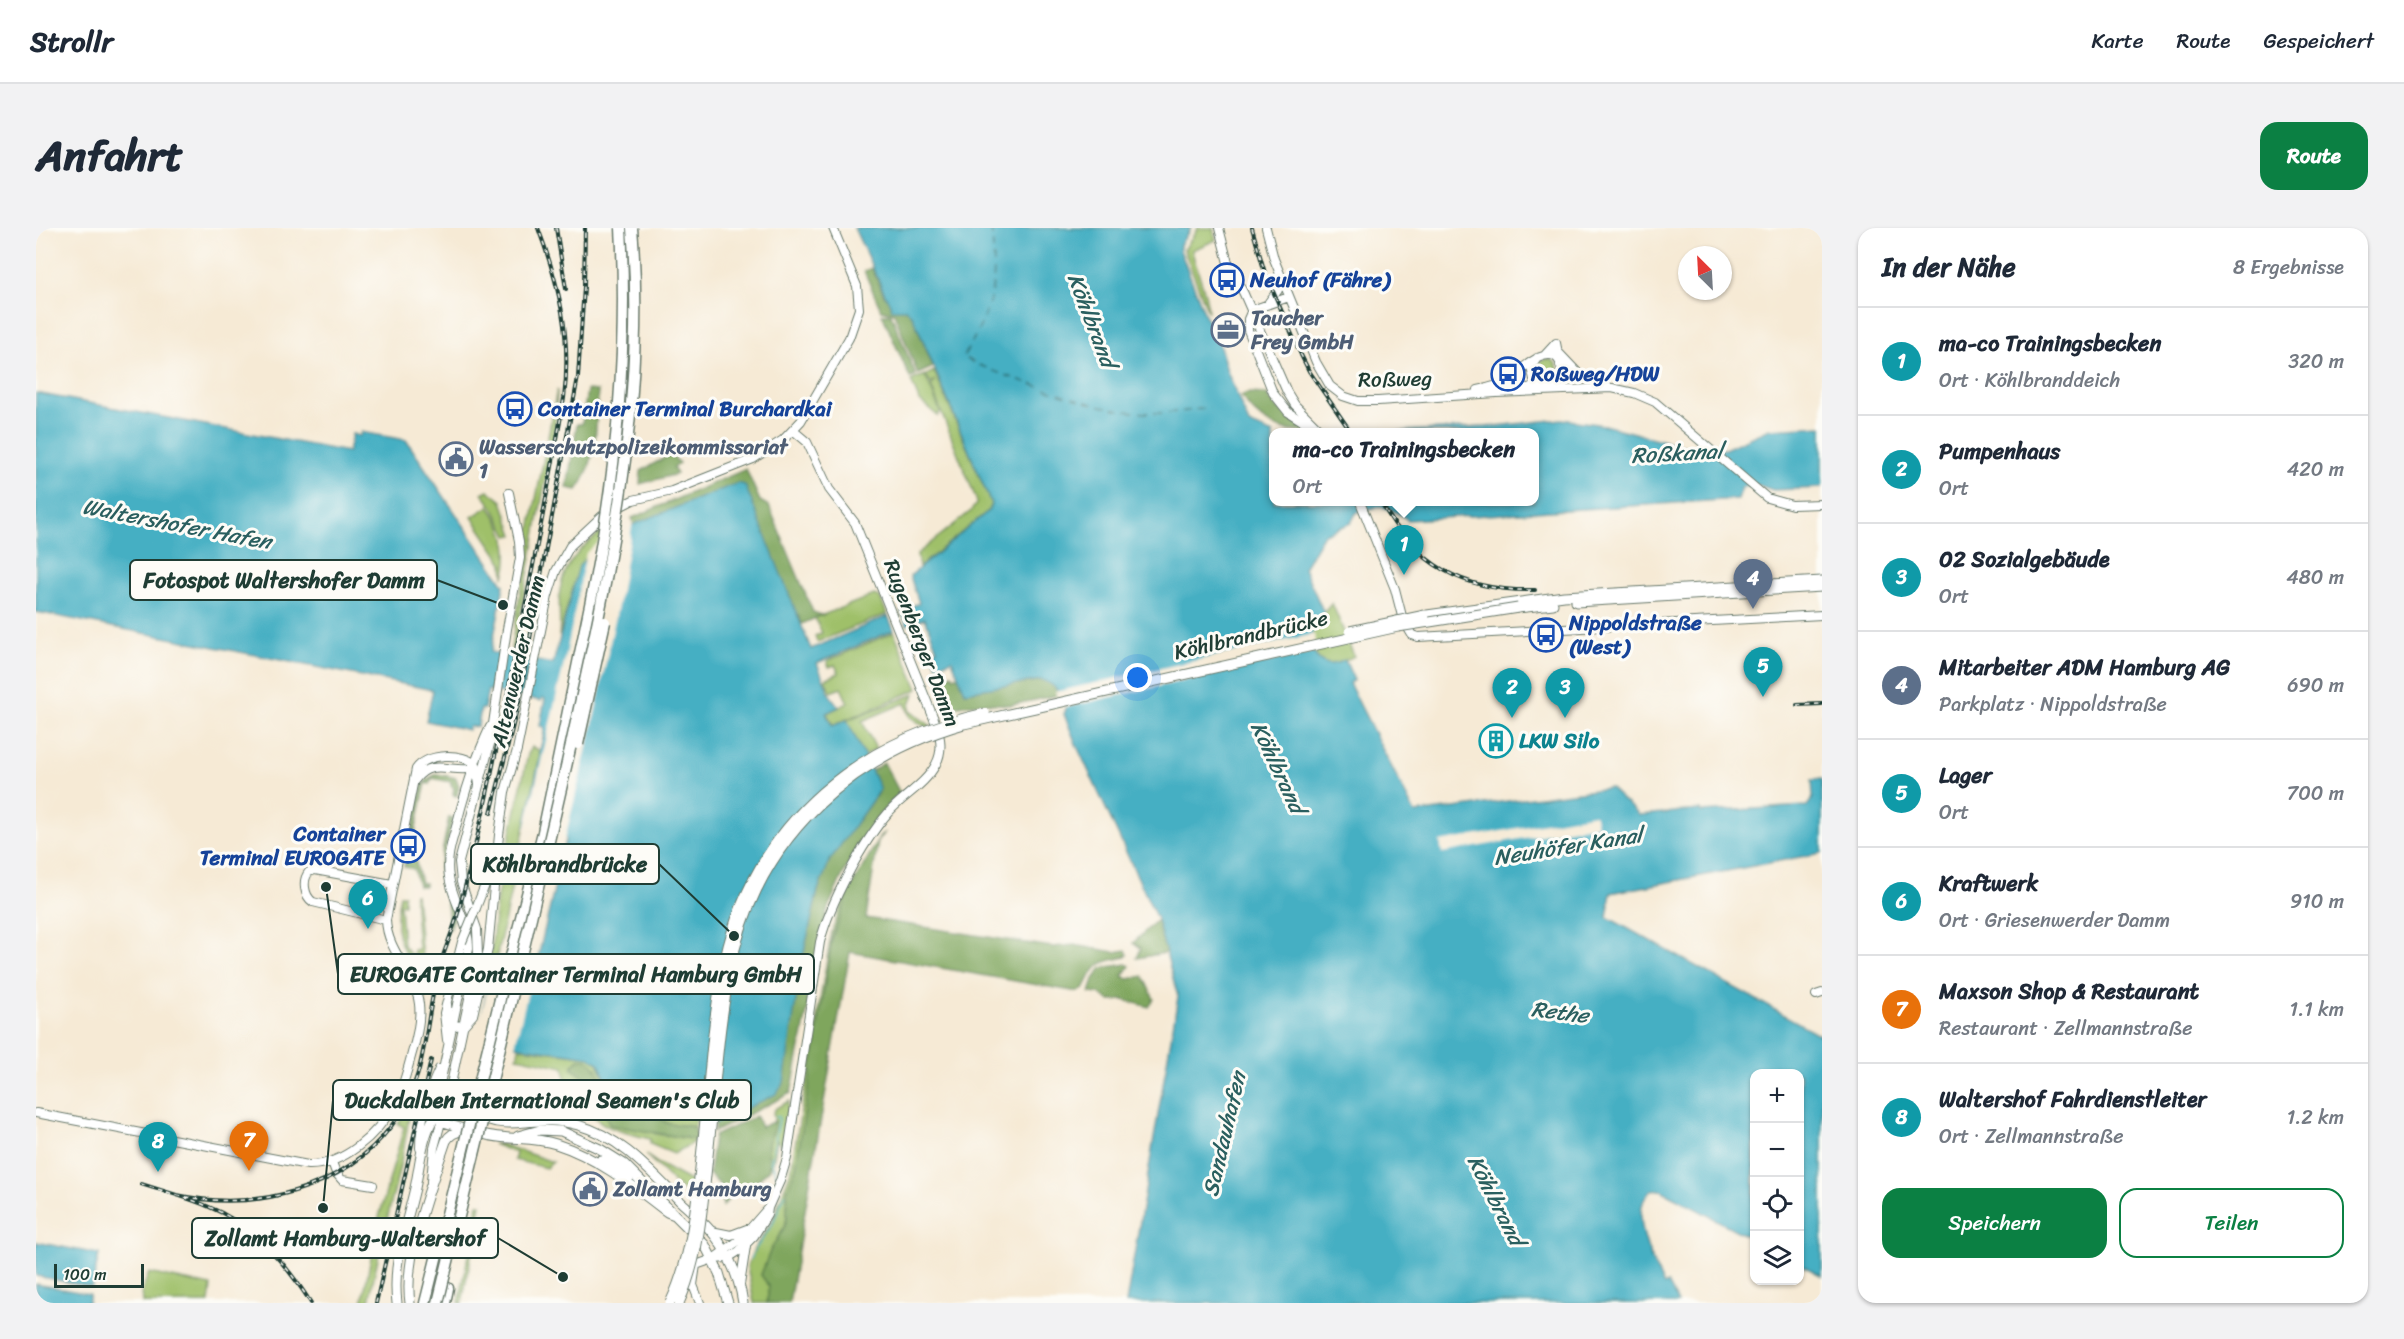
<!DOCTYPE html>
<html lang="de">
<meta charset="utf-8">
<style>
:root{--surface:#fff;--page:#f2f2f3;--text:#1f2937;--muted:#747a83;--line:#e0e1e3;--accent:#0b8043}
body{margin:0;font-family:Sriracha,sans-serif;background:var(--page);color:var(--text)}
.controls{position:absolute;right:18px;bottom:18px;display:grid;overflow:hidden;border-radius:12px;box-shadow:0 2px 4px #0004}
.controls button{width:54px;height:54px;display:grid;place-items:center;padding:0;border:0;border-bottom:2px solid var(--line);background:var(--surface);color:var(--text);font:30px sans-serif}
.compass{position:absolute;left:1642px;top:18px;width:54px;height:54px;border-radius:50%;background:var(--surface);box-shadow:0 2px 4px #0004;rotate:336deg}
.scale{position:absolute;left:18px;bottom:15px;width:90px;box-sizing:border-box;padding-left:6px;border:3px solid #1f3d34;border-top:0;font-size:16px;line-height:21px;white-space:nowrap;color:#1f3d34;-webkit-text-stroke:4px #fdfcf7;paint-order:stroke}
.you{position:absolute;left:1102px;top:450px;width:21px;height:21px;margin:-15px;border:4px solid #fff;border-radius:50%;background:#1a73e8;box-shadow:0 0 0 9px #1a73e833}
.badge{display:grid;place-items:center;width:39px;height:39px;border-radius:50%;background:var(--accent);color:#fff;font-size:20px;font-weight:700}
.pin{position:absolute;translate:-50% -50px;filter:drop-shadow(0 2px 3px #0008)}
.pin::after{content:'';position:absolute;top:32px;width:21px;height:18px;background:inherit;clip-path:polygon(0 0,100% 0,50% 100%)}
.popup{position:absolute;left:1233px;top:200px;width:270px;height:78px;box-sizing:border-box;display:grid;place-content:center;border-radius:12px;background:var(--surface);filter:drop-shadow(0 2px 4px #0005);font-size:20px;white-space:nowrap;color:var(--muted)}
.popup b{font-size:22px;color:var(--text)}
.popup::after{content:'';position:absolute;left:50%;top:100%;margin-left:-12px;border:12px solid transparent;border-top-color:var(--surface)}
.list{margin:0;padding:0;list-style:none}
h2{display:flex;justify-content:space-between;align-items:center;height:78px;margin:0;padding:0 24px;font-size:26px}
h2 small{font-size:20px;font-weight:400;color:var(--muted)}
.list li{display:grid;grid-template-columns:39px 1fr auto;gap:18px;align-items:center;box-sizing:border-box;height:108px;padding:0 24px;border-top:2px solid var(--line)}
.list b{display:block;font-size:22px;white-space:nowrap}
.list p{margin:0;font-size:20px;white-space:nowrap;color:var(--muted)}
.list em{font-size:20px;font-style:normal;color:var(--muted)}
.actions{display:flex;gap:12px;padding:18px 24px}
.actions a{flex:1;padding:14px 0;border:2px solid var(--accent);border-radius:18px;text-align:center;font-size:21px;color:var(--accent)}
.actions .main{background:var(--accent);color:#fff}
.icon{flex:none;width:33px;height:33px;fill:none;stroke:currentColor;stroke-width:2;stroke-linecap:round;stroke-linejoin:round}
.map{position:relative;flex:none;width:1786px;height:1075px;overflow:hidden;border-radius:18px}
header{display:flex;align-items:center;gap:36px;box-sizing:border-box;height:84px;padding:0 30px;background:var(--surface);border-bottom:2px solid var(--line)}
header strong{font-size:28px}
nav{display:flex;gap:33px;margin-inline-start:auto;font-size:21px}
.intro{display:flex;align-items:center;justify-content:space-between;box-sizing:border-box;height:144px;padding:0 36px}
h1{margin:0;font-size:42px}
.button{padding:15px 27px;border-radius:18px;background:var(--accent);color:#fff;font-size:21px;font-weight:700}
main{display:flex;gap:36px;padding:0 36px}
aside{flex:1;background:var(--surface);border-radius:18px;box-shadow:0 2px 4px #0004}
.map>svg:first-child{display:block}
.green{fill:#9fc069;stroke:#5f7e4e;stroke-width:1.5}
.forest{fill:#7fa65d;stroke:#4f7248;stroke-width:1.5}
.water{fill:#44afc3;stroke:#32767c;stroke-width:1.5}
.pier{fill:#f6ead5}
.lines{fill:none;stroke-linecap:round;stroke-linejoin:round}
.stream{stroke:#44afc3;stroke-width:1.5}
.ferry{stroke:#2a5f5f;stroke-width:1.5;stroke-dasharray:8 6;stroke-linecap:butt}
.minor-casing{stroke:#6a7a6c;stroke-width:10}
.major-casing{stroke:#6a7a6c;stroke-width:11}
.highway-casing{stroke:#6a7a6c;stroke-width:13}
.minor{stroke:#fff;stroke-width:8}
.major{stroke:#fff;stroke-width:9}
.highway{stroke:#fff;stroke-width:10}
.rail-casing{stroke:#1f3d34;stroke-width:4}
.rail{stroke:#fdfcf7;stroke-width:1.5;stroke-dasharray:4.5;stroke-linecap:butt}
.minor-bridge-casing{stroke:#6a7a6c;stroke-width:10;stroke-linecap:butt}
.major-bridge-casing{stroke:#6a7a6c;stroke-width:11;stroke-linecap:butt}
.highway-bridge-casing{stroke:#6a7a6c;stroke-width:13;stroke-linecap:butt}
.minor-bridge{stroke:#fff;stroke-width:8}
.major-bridge{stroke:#fff;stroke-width:9}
.highway-bridge{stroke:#fff;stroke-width:10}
.labels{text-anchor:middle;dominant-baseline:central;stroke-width:6;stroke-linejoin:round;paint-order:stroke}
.transit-label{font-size:21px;font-weight:bold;fill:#164399;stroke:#fdfcf7;text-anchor:start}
.service-label{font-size:21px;font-weight:bold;fill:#4e5e75;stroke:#fdfcf7;text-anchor:start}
.street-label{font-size:21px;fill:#1f3d34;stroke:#fdfcf7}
.culture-label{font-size:21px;font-weight:bold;fill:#0d838f;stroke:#fdfcf7;text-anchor:start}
.water-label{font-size:22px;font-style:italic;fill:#2a5f5f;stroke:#fdfcf7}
.leader{fill:none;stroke:#1f3d34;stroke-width:2}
.callout-dot{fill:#1f3d34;stroke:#fdfcf7;stroke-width:2}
.callout{fill:#fdfcf7;stroke:#1f3d34;stroke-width:2}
.callout-label{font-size:22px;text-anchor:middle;font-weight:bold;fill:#1f3d34}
</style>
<header>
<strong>Strollr</strong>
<nav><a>Karte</a><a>Route</a><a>Gespeichert</a></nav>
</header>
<div class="intro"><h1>Anfahrt</h1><a class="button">Route</a></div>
<main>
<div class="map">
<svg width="1786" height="1075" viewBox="0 0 1786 1075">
<rect width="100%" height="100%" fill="#fdfcf7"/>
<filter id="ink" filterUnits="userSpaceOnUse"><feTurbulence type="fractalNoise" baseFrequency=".0167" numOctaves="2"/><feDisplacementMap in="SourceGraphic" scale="12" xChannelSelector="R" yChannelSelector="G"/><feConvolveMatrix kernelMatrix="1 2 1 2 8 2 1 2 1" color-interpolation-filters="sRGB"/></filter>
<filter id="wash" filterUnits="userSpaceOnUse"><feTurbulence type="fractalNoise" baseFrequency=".008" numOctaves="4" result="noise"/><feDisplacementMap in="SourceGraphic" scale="24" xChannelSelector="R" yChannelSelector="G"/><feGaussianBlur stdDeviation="1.35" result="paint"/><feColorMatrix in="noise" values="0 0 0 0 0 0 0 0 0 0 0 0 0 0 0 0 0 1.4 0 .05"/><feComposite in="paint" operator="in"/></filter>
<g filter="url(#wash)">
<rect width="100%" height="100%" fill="#f6ead5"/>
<path class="green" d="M1162,0H1177L1180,12L1156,22C1160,44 1171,61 1172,84L1148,22Z
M1500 142a11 11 0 1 1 22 0a11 11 0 1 1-22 0Z
M898,143L955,276L952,283L883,339L881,326L935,283L940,276V271L895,158L900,153L895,156L890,147Z
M889,147L904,183L902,188L883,172L875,153Z
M521,162L519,202L478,420L475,421L494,302Z
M452,262L466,273L478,307L472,308L458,281L446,265Z
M453,278C468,299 476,324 468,349L467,335L436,289Z
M579,297V306L541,346L523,408C525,393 522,377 524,362C528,332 554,309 579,297Z
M838,367L844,369L851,386L781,414L779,408L786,405L779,390Z
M1296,375L1318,428C1312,431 1306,435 1300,436C1281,439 1270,417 1276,401C1280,391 1290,383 1296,375Z
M858,404L882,461L797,497L791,485L812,475L805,460L795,464L789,451L803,445L799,437L793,439L791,433Z
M879,466L874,476V483L895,498L891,500L874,489L869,475L826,493L840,521L828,528L811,492Z
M496,519L503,522L504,529L455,755L452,752L461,668L492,526Z
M814,661L796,711L760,939L751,963V989L749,998L735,1021L725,1047L733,1058L731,1075H718L711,1038L719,1019L736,994L755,942L795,707L807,671Z
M378,666H380L390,772C378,725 352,724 364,667H368V676H364L367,716L375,727L379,726L377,722L382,721Z
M483,820L555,829L562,835L578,871L660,890L659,899L631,895L619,888L579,886L573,881L570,864L560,839L542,844L549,849L564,878L620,906L661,912L638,926L614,916V911C576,901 559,901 542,863H531L528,839L481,829Z
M753,873L746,918L741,912L737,934L733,941L732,915L739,899L737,885L740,880Z
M375,875C367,943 344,1008 333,1075H326L343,989L368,899L362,896Z
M457,916H465L517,934L510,940L478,932L480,925Z
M610,927L623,936L658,955L656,972Z
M442,976H445L426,1075H423Z
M113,1045L175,1058L173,1075H107L106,1063Z"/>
<path class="forest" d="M836,40L848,67L870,81L877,89L897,139L882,146L858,85L845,82L828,43Z
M846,86H855L880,148L874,150Z
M551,162L562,163C560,197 562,234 541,262L531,260L541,196H546Z
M1211,165L1230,166C1242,184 1256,192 1273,204C1242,205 1222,194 1205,168Z
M635,226L643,235L637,240L641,246L604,256L605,243Z
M710,241L724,273L733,278L777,384L786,387L766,396L763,388L596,297V290Z
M916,446L918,449L922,447L929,464L1006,452C1015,454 1020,458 1024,467L975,477L946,475L915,479L903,452Z
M848,535L864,565C830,596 808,641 791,683L755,865L678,904L679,895L765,737L782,662L793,632L844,562L835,543Z
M401,546L420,550L423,558L421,568L417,567L418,560L415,558V554L396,550L394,556L390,555L376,618L385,655H389V658H382L378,641L368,639L386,557L393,550Z
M413,589L417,590L407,632L410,658L420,682L414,702L411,676L403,640Z
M849,604L842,613L830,690L1016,719L1038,717L1079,724L1090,722L1092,727C1082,733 1070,730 1060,740C1052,748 1053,759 1042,764L814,724L753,1075H731L733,1058L725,1047L735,1021L749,998L751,989V963L760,939L796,711L814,661L845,607Z
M1121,692L1130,725L1101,730L1105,720L1097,715Z
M1091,736L1094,738L1086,748L1092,751L1107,748L1118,771L1113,779L1088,772L1074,773L1063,766L1054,765L1058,751L1066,740Z
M543,831H551C566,842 569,863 573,881L579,886L619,888L631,895L659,899L661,912L574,897L549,849L536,841L537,837Z
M720,888L725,899L739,893L738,902L732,915L733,941L707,968L699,963L687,978L683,956L673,946L678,908Z"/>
<path class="water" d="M818,0H1155L1144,17V22L1173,97L1176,104H1180L1191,143L1213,196L1237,206L1238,274H1498V204H1342L1450,199L1526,191L1568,197L1670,224L1689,221L1733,201L1786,198V260L1737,262L1722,257L1706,259L1702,271L1372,292C1351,277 1345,276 1320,285L1315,295L1288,306L1268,340L1288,385C1264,406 1276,449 1309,432L1318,452L1313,455L1379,585L1574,560L1603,587L1664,582L1665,584L1771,578L1777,570L1776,552L1786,551V625L1575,665L1571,689L1786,808V1048L1764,1036V846H1718V1012L1625,962L1615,963C1591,981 1617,1037 1628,1057L1632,1055L1642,1075H1090L1142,769L1121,691L1040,516L1028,486L1030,481C1024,467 1021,456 1005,452L929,464L916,432L901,437L895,424L901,421L889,390L871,397L865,383L883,375L874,348L952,283L955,276L877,89L870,81H856Z
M0,165L312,224L316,206L324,208L325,204L370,212L468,357L455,424L517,436L543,338L549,331L596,297L702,255L709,257L775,421L852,388L858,402L781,435L794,467L803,479L790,485L796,498L811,492L844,561L794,632L782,662L765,737L748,854L740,866L681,895L578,871L563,835L554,829L454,814L444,798L452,752L494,763L530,611L489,599L504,529C502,518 510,511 508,499L504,498L509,471L506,470L505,473L452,462L448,481H445L442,498L433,499L432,502L390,493L397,462L0,384Z
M0,1014L63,1026L56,1059L0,1048Z
M0,1056L54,1066L52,1075L0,1074Z"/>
<path class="pier" d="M597,293L582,378L558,490L478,822L460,819L475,756L491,760L527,613L489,602L530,427L550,325L566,311Z
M1278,406L1280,423L1026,480L1019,464Z
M477,425L487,427L479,468L468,466Z
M1559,586L1561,597L1406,625L1404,614Z
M454,750L474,756L458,818L447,812V807L442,800Z"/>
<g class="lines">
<path class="stream" d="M740,889H743V891L735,934L741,947
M715,1031L718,1023L736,997L749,966"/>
<path class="ferry" d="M955,0C962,58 957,80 927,129C951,142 978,150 1004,159C1069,181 1105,193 1174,179"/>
</g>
</g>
<g filter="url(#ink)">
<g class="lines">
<defs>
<path id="minor" d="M1183,0L1192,35L1208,66L1251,164L1259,177L1286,204
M1230,0L1238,31L1280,134L1294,158L1307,168L1322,173H1342L1460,165L1576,160L1598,165L1619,174L1731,270L1756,277L1786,276
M1233,74L1242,62L1243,47
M1216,82L1212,91V102L1237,165L1252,184L1277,200
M1216,82L1253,69
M1523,125L1543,146
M1509,127L1520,115L1524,135
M1524,137L1535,144L1572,159
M1442,162C1452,160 1461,158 1470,153C1481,145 1516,110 1525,137C1527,144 1524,150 1519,155L1507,157L1498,151L1495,140L1501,130
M1467,163L1506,158
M1324,274L1359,361L1367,392L1376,407L1382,409L1786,387
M379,552C395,529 417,546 439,540
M440,680L454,644L458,629
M350,692L277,674C268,668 266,652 273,644L279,642L356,656
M1780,767L1786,765
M411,776L412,789L419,798L428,797L437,787L452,721L463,607L469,564L481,522L512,368L520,343L534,318L566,288L597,272L636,263L717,231L747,212L765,193L813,110L823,81L821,58L797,0
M411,812L408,785L426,714
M414,862L417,871L430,886
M0,885L272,937C307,938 341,907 358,877C367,861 371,843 376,825C381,809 385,793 383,776C379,744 351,724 350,692L380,541C391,525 426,524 440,537L443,557
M430,901L405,894L398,884L433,720C433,695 417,674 413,649C410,632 415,616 420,599C429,563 438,533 454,499
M384,920C384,893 392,865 403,841
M296,934L300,945L306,952L337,957
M395,953L398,920L414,861L442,728L441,701L425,654L423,634L454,516L471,401L484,330L483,313L473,265
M675,1003L695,1007L711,1001
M677,1031L705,1011L732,980
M704,1057L710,1018
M664,1075L657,1057L660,1037L677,1031L692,1030L703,1023L718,1008L731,987L732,980L744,953L751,930L784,714C794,675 826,615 852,585C867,568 890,556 900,536C907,523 905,509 900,496L819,295L793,261L771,214L758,203"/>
<path id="major" d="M1540,374L1786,359
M1482,380L1517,376
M1391,387L1528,368L1786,353
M482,908L504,902L525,903L564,921L588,936L669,1017L683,1045L692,1075
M565,932L595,948
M361,1075C356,1035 370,999 379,960C384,937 385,914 396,893C409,876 443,890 461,894C476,897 491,893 506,893C518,892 531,894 542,897C585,909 614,943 644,973C657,985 672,997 682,1012C694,1030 704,1053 707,1075
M374,1075C367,1028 395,958 410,913C420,896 440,905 456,908C477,912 499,909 520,916C561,929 597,958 631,984L639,987"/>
<path id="highway" d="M464,771L507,604L555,372
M389,1075L392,1063
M409,1075L412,1060"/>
</defs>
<use href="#minor" class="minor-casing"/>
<use href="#major" class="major-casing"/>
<use href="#highway" class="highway-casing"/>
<use href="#minor" class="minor"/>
<use href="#major" class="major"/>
<use href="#highway" class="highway"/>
<defs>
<path id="rail" d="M520,0L530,61
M1216,0L1229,45L1265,127L1273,143L1315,204
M1345,274C1379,337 1428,364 1499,362
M1761,477L1786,476
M455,585L484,469L503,358L542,149L548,59L549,0
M105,956C127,963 150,969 171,978C216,996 250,1035 275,1075
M141,967C218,984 308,962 356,897C394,848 387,793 404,737C409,720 417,703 422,685C444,606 460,524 476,443C494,352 513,261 528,170C536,109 523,56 502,0
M340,1075L395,832"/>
</defs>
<use href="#rail" class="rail-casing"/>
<use href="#rail" class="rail"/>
<defs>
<path id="minor-bridge" d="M426,714L440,680"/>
<path id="major-bridge" d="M1314,403L1389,387
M634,1075C658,1024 661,966 667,911C674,848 676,781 692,718C725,591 825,512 949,485
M643,1075C665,1027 667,971 673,919C680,853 683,785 699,721C729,605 816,528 928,496L1362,399L1482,380"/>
<path id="highway-bridge" d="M555,372C580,250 592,125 585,0
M542,516L569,394
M392,1063L464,771
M402,1075C447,888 494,701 536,512C573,345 611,173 596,0"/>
</defs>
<use href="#minor-bridge" class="minor-bridge-casing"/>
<use href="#major-bridge" class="major-bridge-casing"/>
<use href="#highway-bridge" class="highway-bridge-casing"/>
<use href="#minor-bridge" class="minor-bridge"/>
<use href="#major-bridge" class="major-bridge"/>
<use href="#highway-bridge" class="highway-bridge"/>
</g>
</g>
<defs>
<symbol id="bus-ring" viewBox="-11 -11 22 22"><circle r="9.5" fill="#fdfcf7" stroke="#1a4fb4" stroke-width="1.5"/><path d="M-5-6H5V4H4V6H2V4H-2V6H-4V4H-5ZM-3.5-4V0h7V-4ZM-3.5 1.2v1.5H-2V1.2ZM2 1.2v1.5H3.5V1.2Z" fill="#1a4fb4"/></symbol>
<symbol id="office-ring" viewBox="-11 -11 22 22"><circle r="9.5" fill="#fdfcf7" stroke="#5c6f8a" stroke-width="1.5"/><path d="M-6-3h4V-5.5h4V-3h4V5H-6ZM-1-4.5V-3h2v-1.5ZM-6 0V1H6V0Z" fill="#5c6f8a"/></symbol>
<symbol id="civic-ring" viewBox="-11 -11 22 22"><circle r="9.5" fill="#fdfcf7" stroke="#5c6f8a" stroke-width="1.5"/><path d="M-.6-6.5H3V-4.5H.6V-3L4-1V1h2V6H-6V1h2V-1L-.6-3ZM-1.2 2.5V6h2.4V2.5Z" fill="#5c6f8a"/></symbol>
<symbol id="building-ring" viewBox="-11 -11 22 22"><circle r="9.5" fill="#fdfcf7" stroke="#0f9aa8" stroke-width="1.5"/><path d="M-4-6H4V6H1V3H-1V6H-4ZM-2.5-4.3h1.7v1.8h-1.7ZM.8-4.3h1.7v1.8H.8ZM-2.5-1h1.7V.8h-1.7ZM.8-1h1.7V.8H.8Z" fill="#0f9aa8"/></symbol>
</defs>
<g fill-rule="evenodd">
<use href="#bus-ring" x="1172" y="33" width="38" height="38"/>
<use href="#office-ring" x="1173" y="83" width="38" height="38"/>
<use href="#bus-ring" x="1453" y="127" width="38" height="38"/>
<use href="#bus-ring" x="460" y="162" width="38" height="38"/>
<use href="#civic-ring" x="401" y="212" width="38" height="38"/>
<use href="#bus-ring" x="1491" y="388" width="38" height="38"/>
<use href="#building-ring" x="1441" y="494" width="38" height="38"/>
<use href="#bus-ring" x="353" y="599" width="38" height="38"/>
<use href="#civic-ring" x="535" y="942" width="38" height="38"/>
</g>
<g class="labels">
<g class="transit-label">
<text x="1214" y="52">Neuhof (Fähre)</text>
<text x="1495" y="146">Roßweg/HDW</text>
<text x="502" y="181">Container Terminal Burchardkai</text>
<text x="1533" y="395">Nippoldstraße<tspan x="1533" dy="24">(West)</tspan></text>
<text x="349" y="606" text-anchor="end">Container<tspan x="349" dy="24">Terminal EUROGATE</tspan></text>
</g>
<g class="service-label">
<text x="1215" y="90">Taucher<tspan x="1215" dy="24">Frey GmbH</tspan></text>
<text x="443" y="219">Wasserschutzpolizeikommissariat<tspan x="443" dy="24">1</tspan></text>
<text x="577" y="961">Zollamt Hamburg</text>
</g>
<g class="street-label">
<text transform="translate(1359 151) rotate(-1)">Roßweg</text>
<text transform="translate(1215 407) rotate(-13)">Köhlbrandbrücke</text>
<text transform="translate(886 415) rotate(69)">Rugenberger Damm</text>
<text transform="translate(482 433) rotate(-77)">Altenwerder Damm</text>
</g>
<g class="culture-label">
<text x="1483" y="513">LKW Silo</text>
</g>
<g class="water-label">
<text transform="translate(1056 92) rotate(69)">Köhlbrand</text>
<text transform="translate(1641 225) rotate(-3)">Roßkanal</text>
<text transform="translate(141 296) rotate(11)">Waltershofer Hafen</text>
<text transform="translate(1242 539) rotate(65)">Köhlbrand</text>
<text transform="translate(1532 618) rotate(-9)">Neuhöfer Kanal</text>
<text transform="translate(1524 784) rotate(7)">Rethe</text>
<text transform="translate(1188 906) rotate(-77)">Sandauhafen</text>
<text transform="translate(1460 972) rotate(63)">Köhlbrand</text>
</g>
</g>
<path class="leader" d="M467 377L401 352M698 708L623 636M290 659L302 746M287 980L297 872M527 1049L462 1010"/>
<g class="callout-dot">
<circle cx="467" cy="377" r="6"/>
<circle cx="698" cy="708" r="6"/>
<circle cx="290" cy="659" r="6"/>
<circle cx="287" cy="980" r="6"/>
<circle cx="527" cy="1049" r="6"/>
</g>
<g class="callout">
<rect x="94" y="332" width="307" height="40" rx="6"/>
<rect x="435" y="616" width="188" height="40" rx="6"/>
<rect x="302" y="726" width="476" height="40" rx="6"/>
<rect x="297" y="852" width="418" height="40" rx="6"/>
<rect x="156" y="990" width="306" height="40" rx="6"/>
</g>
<g class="callout-label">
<text x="248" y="360">Fotospot Waltershofer Damm</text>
<text x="529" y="644">Köhlbrandbrücke</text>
<text x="540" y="754">EUROGATE Container Terminal Hamburg GmbH</text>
<text x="506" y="880">Duckdalben International Seamen's Club</text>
<text x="309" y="1018">Zollamt Hamburg-Waltershof</text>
</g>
</svg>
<div class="controls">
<button>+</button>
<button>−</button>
<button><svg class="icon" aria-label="locate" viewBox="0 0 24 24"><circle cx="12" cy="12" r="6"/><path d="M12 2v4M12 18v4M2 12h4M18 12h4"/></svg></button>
<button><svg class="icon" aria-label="layers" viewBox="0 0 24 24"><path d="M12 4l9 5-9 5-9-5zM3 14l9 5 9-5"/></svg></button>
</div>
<svg class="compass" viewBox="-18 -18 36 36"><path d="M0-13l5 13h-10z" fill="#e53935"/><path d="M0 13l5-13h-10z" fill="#747a83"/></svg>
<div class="scale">100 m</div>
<div class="you"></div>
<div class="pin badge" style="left:1368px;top:347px;background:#0f9aa8">1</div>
<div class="popup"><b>ma-co Trainingsbecken</b>Ort</div>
<div class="pin badge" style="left:1476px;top:490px;background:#0f9aa8">2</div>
<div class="pin badge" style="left:1529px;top:490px;background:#0f9aa8">3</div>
<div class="pin badge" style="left:1717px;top:381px;background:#5c6f8a">4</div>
<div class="pin badge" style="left:1727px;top:469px;background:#0f9aa8">5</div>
<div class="pin badge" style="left:332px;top:701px;background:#0f9aa8">6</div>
<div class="pin badge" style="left:213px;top:943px;background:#e8710a">7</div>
<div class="pin badge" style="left:122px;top:944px;background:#0f9aa8">8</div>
</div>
<aside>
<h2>In der Nähe<small>8 Ergebnisse</small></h2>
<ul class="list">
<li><span class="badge" style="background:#0f9aa8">1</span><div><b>ma-co Trainingsbecken</b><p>Ort · Köhlbranddeich</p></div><em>320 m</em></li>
<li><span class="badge" style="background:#0f9aa8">2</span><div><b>Pumpenhaus</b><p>Ort</p></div><em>420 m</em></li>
<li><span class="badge" style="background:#0f9aa8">3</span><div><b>02 Sozialgebäude</b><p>Ort</p></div><em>480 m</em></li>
<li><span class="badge" style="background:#5c6f8a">4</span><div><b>Mitarbeiter ADM Hamburg AG</b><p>Parkplatz · Nippoldstraße</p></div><em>690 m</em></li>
<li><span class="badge" style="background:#0f9aa8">5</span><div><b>Lager</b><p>Ort</p></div><em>700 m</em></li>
<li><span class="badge" style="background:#0f9aa8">6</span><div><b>Kraftwerk</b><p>Ort · Griesenwerder Damm</p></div><em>910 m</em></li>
<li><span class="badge" style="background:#e8710a">7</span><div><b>Maxson Shop &amp; Restaurant</b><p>Restaurant · Zellmannstraße</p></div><em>1.1 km</em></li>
<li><span class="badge" style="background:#0f9aa8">8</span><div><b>Waltershof Fahrdienstleiter</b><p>Ort · Zellmannstraße</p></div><em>1.2 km</em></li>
</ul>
<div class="actions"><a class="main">Speichern</a><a>Teilen</a></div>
</aside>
</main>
